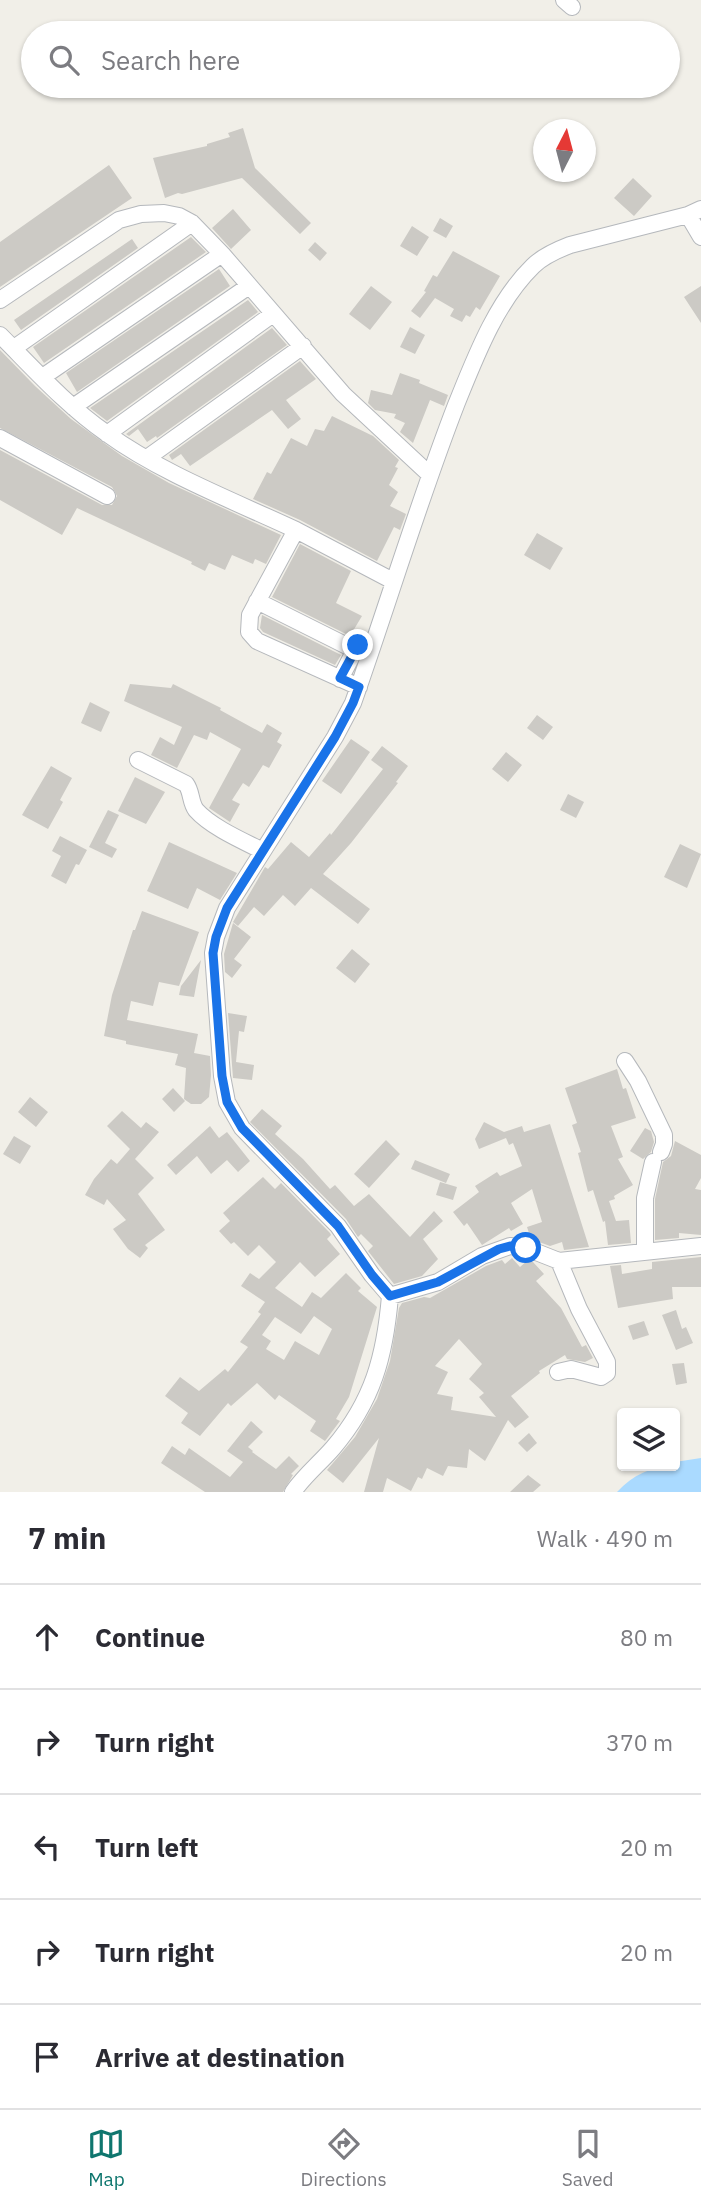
<!DOCTYPE html>
<meta charset="utf-8">
<style>
:root{--surface:#fff;--page:#f7f7f7;--text:#2b2b33;--muted:#7c7c81;--line:#e1e1e2;--accent:#0f766e}
body{margin:0;font-family:"IBM Plex Sans",sans-serif;background:var(--page);color:var(--text)}
.controls{position:absolute;right:21px;bottom:21px;display:grid;overflow:hidden;border-radius:7px;box-shadow:0 2px 5px #0004}
.controls button{width:63px;height:63px;display:grid;place-items:center;padding:0;border:0;border-bottom:2px solid var(--line);background:var(--surface);color:var(--text);font:35px sans-serif}
.compass{position:absolute;left:533px;top:119px;width:63px;height:63px;border-radius:50%;background:var(--surface);box-shadow:0 2px 5px #0004;rotate:6deg}
.stop{position:absolute;width:21px;height:21px;margin:-16px;border:5px solid #1a73e8;border-radius:50%;background:#fff}
.stop.end{background:#1a73e8;border-color:#fff;box-shadow:0 2px 7px #0008}
.list{margin:0;padding:0;list-style:none}
h2{display:flex;justify-content:space-between;align-items:center;height:91px;margin:0;padding:0 28px;font-size:30px}
h2 small{font-size:23px;font-weight:400;color:var(--muted)}
.list li{display:grid;grid-template-columns:46px 1fr auto;gap:21px;align-items:center;box-sizing:border-box;height:105px;padding:0 28px;border-top:2px solid var(--line)}
.list b{display:block;font-size:26px;white-space:nowrap}
.list em{font-size:23px;font-style:normal;color:var(--muted)}
.icon{flex:none;width:38px;height:38px;fill:none;stroke:currentColor;stroke-width:2;stroke-linecap:round;stroke-linejoin:round}
.map{position:relative;flex:none;width:701px;height:1492px;overflow:hidden}
.search{position:absolute;background:var(--surface);box-shadow:0 2px 5px #0004;left:21px;right:21px;top:21px;height:77px;display:flex;align-items:center;gap:18px;box-sizing:border-box;padding:0 24px;border-radius:38px;color:var(--muted);font-size:26px}
.sheet{height:616px;background:var(--surface)}
nav{display:flex;justify-content:space-around;align-items:center;box-sizing:border-box;height:98px;border-top:2px solid var(--line);background:var(--surface);font-size:19px;color:var(--muted)}
nav a{display:grid;justify-items:center;gap:4px}
nav .on{color:var(--accent)}
.map>svg:first-child{display:block}
.water{fill:#aadaff}
.building{fill:#cccac5;fill-rule:evenodd}
.lines{fill:none;stroke-linecap:round;stroke-linejoin:round}
.minor-casing{stroke:#b5b8bc;stroke-width:18}
.minor{stroke:#fff;stroke-width:16}
.route{stroke:#1a73e8;stroke-width:9}
</style>
<div class="map">
<svg width="701" height="1492" viewBox="0 0 701 1492">
<rect width="100%" height="100%" fill="#f1efe8"/>
<path class="water" d="M701,1458V1492H617C633,1475 651,1466 675,1466V1462Z"/>
<path class="building" d="M243,128L255,168L311,223L300,234L242,178L182,194L178,193L165,198L153,158L207,146V144L230,137L228,133Z
M109,165L132,198L0,287V242Z
M633,178L652,196L634,216L614,198Z
M233,209L251,230L231,249L212,228Z
M440,218L453,226L446,238L433,231Z
M412,226L429,237L417,256L400,246Z
M191,237L206,252L44,363L33,347Z
M132,239L138,248L21,330L14,320Z
M315,242L327,253L320,261L308,250Z
M453,251L500,276L480,310L476,307L470,317L466,315L462,322L450,316L454,309L435,298L420,318L411,311L426,292L424,291L433,275L437,277Z
M219,269L230,286L77,392L66,373Z
M371,286L392,302L370,330L349,314Z
M701,286V323L684,297Z
M248,300L258,312L107,421L90,408Z
M410,327L425,335L415,354L400,347Z
M272,328L287,345L157,438L156,436L147,442L138,429L129,436L126,434Z
M0,350L35,386L71,419L122,456L169,483L281,535L266,564L255,559L253,564L232,555L225,570L209,563L205,571L191,564L192,562L77,508L62,535L0,500V450L102,505H112L117,496L112,487L0,428Z
M300,361L316,379L286,400L301,419L288,429L272,410L190,466L181,454L172,460L169,455Z
M400,373L420,380L419,383L448,395L444,406L430,400L413,443L400,432L405,423L394,418L396,414L375,410L368,403L371,390L392,395Z
M332,416L373,436L399,460L395,467L398,468L389,485L398,492L390,506L406,514L400,530L394,527L377,561L300,520L253,499L267,472L271,474L291,438L307,446L315,429L324,431Z
M537,533L563,548L550,570L524,555Z
M300,544L351,571L336,603L362,616L350,636L272,597Z
M262,615L341,655L335,665L263,632L260,628Z
M130,684L171,688L173,684L221,708L220,710L262,733L267,724L282,733L277,742L282,745L269,768L263,765L249,787L243,783L232,800L240,804L230,822L209,808L241,749L210,732L207,740L194,735L177,768L151,755L160,737L174,745L182,727L124,701Z
M90,702L110,712L101,732L81,723Z
M537,715L553,727L543,740L527,728Z
M351,739L370,752L341,794L322,781Z
M382,746L408,766L396,782L398,783L351,843L323,874L370,909L358,924L311,888L295,906L283,895L264,916L254,907L238,926L233,922L265,867L268,869L291,842L309,857L330,833L331,835L383,769L371,760Z
M506,752L522,765L508,782L492,769Z
M51,766L72,778L60,800L63,802L48,829L22,815Z
M135,777L165,792L146,824L118,811Z
M568,794L584,802L576,818L560,810Z
M108,810L119,815L105,843L117,849L112,858L89,847Z
M60,836L87,850L79,865L76,864L66,884L51,876L61,856L52,851Z
M169,842L237,873L220,900L197,888L188,909L147,891Z
M680,844L701,854L687,888L664,877Z
M142,911L199,932L179,986L159,982L153,1006L131,1001L127,1020L198,1034L194,1053L210,1056L211,1075L209,1097L201,1104H191L184,1099L186,1068L175,1065L178,1054L126,1044V1041L104,1036L112,995L133,930H135Z
M233,923L251,937L234,959L242,965L232,978L225,972L224,954Z
M352,949L370,964L355,983L336,968Z
M201,960L194,997L179,995L181,986Z
M228,1013L247,1016L244,1032L239,1031L236,1062L254,1065L252,1080L233,1078Z
M617,1069L623,1089L626,1088L636,1118L611,1126L623,1157L618,1159L633,1185L614,1196L615,1199L609,1201L616,1221L629,1220L631,1243L608,1245L605,1221L603,1222L593,1190L588,1192L578,1153L581,1152L572,1125L577,1123L565,1088Z
M173,1088L185,1101L174,1112L162,1099Z
M30,1097L48,1112L36,1127L18,1112Z
M262,1109L282,1126L275,1134L303,1159L330,1189L335,1185L354,1206L369,1194L410,1237L434,1211L443,1221L423,1239L438,1259L422,1276L394,1284L368,1251L373,1246L361,1234L358,1237L346,1219L250,1122Z
M122,1111L141,1128L146,1122L159,1132L135,1159L154,1178L138,1194L165,1230L145,1245L148,1248L140,1258L128,1249L113,1229L126,1220L107,1199L104,1205L85,1195L94,1179L111,1159L117,1164L130,1149L107,1126Z
M484,1122L504,1132L522,1126L524,1132L550,1124L589,1247L564,1250L562,1242L550,1246L531,1239L527,1227L542,1222L532,1189L511,1203L523,1224L511,1231L509,1228L482,1245L467,1223L464,1226L453,1212L479,1192L475,1186L497,1172L500,1176L522,1166L513,1143L509,1145L506,1138L479,1149L475,1139Z
M210,1126L219,1138L227,1132L250,1161L238,1172L227,1160L211,1174L197,1156L176,1175L167,1165Z
M645,1128L651,1131L654,1142L651,1152L643,1159L630,1151Z
M14,1136L31,1146L20,1164L3,1154Z
M386,1140L400,1154L369,1188L354,1174Z
M675,1141L701,1155V1178L695,1189L701,1190V1235L679,1233V1238L655,1240V1199L663,1162L671,1156Z
M415,1160L450,1174L446,1183L411,1169Z
M263,1177L275,1189L281,1183L330,1233L331,1235L327,1239L340,1254L315,1277L300,1262L275,1288L302,1307L312,1292L321,1298L346,1273L361,1288L358,1291L377,1307L349,1397L336,1419L340,1421L325,1441L310,1431L316,1421L279,1395L275,1400L257,1383L231,1406L228,1403L200,1436L181,1423L188,1413L165,1396L180,1377L199,1391L225,1369L228,1372L248,1347L240,1342L261,1314L258,1312L265,1302L241,1286L250,1273L259,1279L276,1262L259,1245L248,1256L234,1242L231,1244L219,1231L230,1221L223,1213ZM314,1316L332,1329L319,1355L295,1341L284,1360L266,1349L271,1341L262,1335L275,1317L301,1334Z
M440,1182L457,1187L453,1200L436,1195Z
M701,1257V1287H672L673,1299L618,1308L610,1266L621,1265L622,1274L652,1269V1262Z
M512,1258L520,1267L528,1260L533,1262L544,1274L536,1281L561,1308L582,1347L586,1345L593,1358L585,1362L567,1359L565,1355L539,1371L540,1373L511,1396L529,1417L515,1428L508,1420L485,1461L469,1449L467,1468L448,1466L443,1476L427,1468L422,1479L418,1477L411,1491L387,1478L383,1492H364L379,1438L343,1483L327,1470L355,1437L377,1399L390,1361L399,1308L402,1303L424,1297L430,1298L486,1266L502,1260L505,1264ZM459,1339L482,1364L469,1379L484,1393L479,1397L496,1417L451,1410L453,1397L437,1394L448,1372L435,1366Z
M676,1310L682,1329L686,1327L693,1343L676,1350L662,1315Z
M644,1321L649,1335L633,1340L628,1326Z
M684,1363L687,1383L676,1385L672,1364Z
M251,1421L263,1432L248,1447L253,1451L252,1452L276,1469L289,1456L299,1466L291,1474L293,1475L283,1492H205L161,1463L172,1446L185,1455L189,1448L230,1477L243,1462L227,1451Z
M529,1433L537,1443L527,1452L518,1443Z
M528,1475L541,1485L533,1492H510Z"/>
<g class="lines">
<defs>
<path id="minor" d="M564,0L572,7
M688,215L701,237
M0,300L119,220L141,214L164,213L179,216L192,223L222,254L343,394L429,474
M0,335C33,368 67,406 106,433C161,473 234,501 296,530
M14,348L192,223
M44,376L222,254
M73,407L249,286
M107,434L273,314
M0,438L107,496
M147,458L303,346
M257,601L355,650
M340,679L355,650L362,642
M359,687L257,641L249,632L250,615L296,530L393,581
M138,760L186,784C192,792 190,802 196,810C211,827 243,841 263,851
M625,1061L638,1081L664,1135V1144L661,1152
M645,1252V1198L653,1162
M390,1296L438,1282L482,1256L510,1246L526,1248L559,1261L701,1246
M558,1372L571,1369L601,1377L607,1373V1362L579,1309L559,1261
M293,1492C304,1476 320,1463 333,1448C373,1401 385,1356 390,1296L372,1275L338,1226L242,1128L227,1102L222,1076L213,953L216,937L227,908L335,737L353,703C388,604 418,503 456,405C475,358 496,302 533,266C543,256 557,250 570,245L688,215L701,209"/>
</defs>
<use href="#minor" class="minor-casing"/>
<use href="#minor" class="minor"/>
</g>
<g class="lines">
<path class="route" d="M358,645L340,678L359,687L353,703L335,737L227,908L216,937L213,953L222,1076L227,1102L242,1128L338,1226L372,1275L390,1296L438,1282L499,1249L510,1246L526,1248"/>
</g>
</svg>
<div class="controls">
<button><svg class="icon" aria-label="layers" viewBox="0 0 24 24"><path d="M12 4l9 5-9 5-9-5zM3 14l9 5 9-5"/></svg></button>
</div>
<svg class="compass" viewBox="-18 -18 36 36"><path d="M0-13l5 13h-10z" fill="#e53935"/><path d="M0 13l5-13h-10z" fill="#7c7c81"/></svg>
<div class="stop" style="left:526px;top:1248px"></div>
<div class="stop end" style="left:358px;top:645px"></div>
<div class="search"><svg class="icon" aria-label="search" viewBox="0 0 24 24"><circle cx="10" cy="10" r="6"/><path d="M15 15l6 6"/></svg>Search here</div>
</div>
<section class="sheet">
<h2>7 min<small>Walk · 490 m</small></h2>
<ul class="list">
<li><svg class="icon" aria-label="ahead" viewBox="0 0 24 24"><path d="M12 20V5M6 11l6-6 6 6"/></svg><div><b>Continue</b></div><em>80 m</em></li>
<li><svg class="icon" aria-label="right" viewBox="0 0 24 24"><path d="M7 20v-9h11M14 6l5 5-5 5"/></svg><div><b>Turn right</b></div><em>370 m</em></li>
<li><svg class="icon" aria-label="left" viewBox="0 0 24 24"><path d="M17 20v-9H6M10 6l-5 5 5 5"/></svg><div><b>Turn left</b></div><em>20 m</em></li>
<li><svg class="icon" aria-label="right" viewBox="0 0 24 24"><path d="M7 20v-9h11M14 6l5 5-5 5"/></svg><div><b>Turn right</b></div><em>20 m</em></li>
<li><svg class="icon" aria-label="arrive" viewBox="0 0 24 24"><path d="M6 21V4h12l-3 4 3 4H6"/></svg><div><b>Arrive at destination</b></div></li>
</ul>
</section>
<nav>
<a class="on"><svg class="icon" aria-label="map" viewBox="0 0 24 24"><path d="M3 6l6-2 6 2 6-2v14l-6 2-6-2-6 2zM9 4v14M15 6v14"/></svg>Map</a>
<a><svg class="icon" aria-label="directions" viewBox="0 0 24 24"><path d="M12 3l9 9-9 9-9-9zM9 14v-3h6M13 9l2 2-2 2"/></svg>Directions</a>
<a><svg class="icon" aria-label="saved" viewBox="0 0 24 24"><path d="M7 4h10v16l-5-4-5 4z"/></svg>Saved</a>
</nav>
